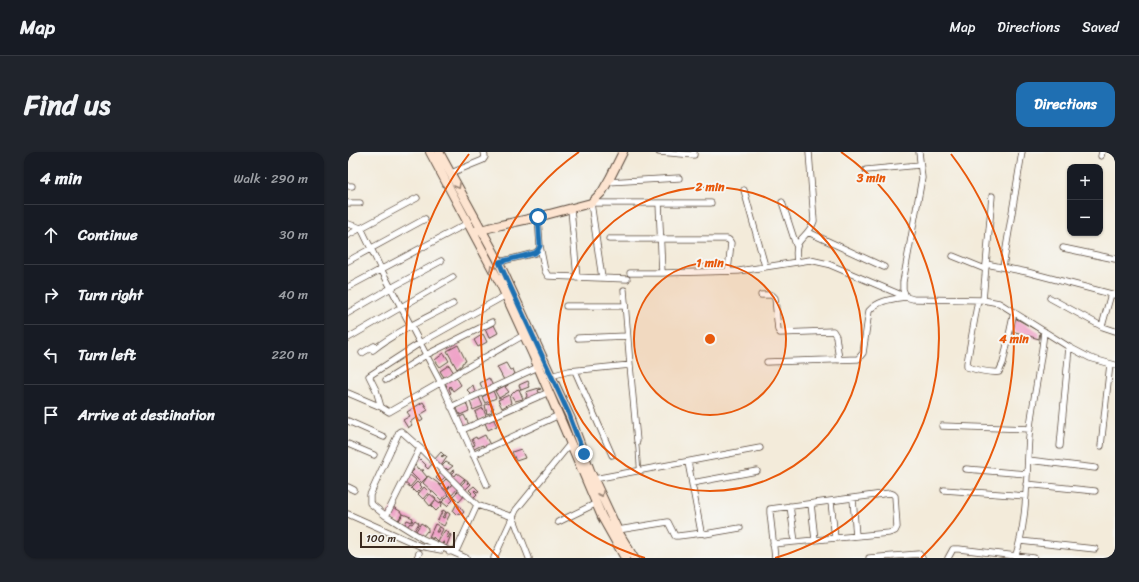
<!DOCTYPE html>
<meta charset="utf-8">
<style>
:root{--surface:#171b24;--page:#20242c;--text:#f1f3f6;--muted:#9ea1a6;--line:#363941;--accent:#1f6fb2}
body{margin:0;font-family:Sriracha,sans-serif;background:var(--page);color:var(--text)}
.controls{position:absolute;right:12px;top:12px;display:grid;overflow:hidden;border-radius:8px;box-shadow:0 1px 3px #0004}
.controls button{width:36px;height:36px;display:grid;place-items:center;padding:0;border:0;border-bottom:1px solid var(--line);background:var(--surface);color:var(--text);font:20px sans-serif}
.scale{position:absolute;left:12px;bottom:10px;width:95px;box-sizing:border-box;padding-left:4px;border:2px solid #3b2a1e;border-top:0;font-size:11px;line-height:14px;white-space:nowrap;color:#3b2a1e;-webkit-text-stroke:3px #f6f6f2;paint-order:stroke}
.stop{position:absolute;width:12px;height:12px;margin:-9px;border:3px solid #1f6fb2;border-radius:50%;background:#fff}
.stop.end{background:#1f6fb2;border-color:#fff;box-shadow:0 1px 4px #0008}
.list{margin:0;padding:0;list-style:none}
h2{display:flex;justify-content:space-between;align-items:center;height:52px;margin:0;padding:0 16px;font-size:17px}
h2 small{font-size:13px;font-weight:400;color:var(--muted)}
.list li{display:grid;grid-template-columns:26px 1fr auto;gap:12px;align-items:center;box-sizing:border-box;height:60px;padding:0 16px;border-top:1px solid var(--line)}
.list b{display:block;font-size:15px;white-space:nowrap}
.list em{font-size:13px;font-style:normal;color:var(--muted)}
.icon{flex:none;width:22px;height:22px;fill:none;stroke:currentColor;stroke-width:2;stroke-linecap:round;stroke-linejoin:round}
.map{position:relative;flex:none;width:767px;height:406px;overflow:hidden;border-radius:12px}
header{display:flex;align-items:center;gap:24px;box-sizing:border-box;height:56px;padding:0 20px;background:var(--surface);border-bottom:1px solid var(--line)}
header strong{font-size:19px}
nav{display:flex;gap:22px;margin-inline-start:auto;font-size:14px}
.intro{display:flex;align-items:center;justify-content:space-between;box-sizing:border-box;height:96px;padding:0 24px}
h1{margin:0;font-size:28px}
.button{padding:10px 18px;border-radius:12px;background:var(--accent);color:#fff;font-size:14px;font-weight:700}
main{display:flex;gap:24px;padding:0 24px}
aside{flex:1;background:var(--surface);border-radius:12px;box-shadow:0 1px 3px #0004}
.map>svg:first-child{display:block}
.building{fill:#efa1c7}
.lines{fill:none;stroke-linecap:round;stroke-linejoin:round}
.lane-casing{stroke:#57473a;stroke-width:4}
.street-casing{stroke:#57473a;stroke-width:7}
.secondary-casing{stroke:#57473a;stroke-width:10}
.lane{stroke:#fff;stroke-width:2.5}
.street{stroke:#fff;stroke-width:5.5}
.secondary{stroke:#fde4d0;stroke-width:8}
.oneway{stroke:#9c8777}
.route{stroke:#1f6fb2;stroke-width:5}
.ring{fill:none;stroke:#e8590c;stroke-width:2}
.centre{fill:#e8590c;stroke:#f6f6f2;stroke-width:2}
.ring-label{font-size:12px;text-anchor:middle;font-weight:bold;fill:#e8590c;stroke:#f6f6f2;stroke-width:4;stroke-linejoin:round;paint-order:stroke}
</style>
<header>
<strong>Map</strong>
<nav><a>Map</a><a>Directions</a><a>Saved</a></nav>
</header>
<div class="intro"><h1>Find us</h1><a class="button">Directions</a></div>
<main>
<aside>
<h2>4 min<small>Walk · 290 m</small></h2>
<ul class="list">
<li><svg class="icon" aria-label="ahead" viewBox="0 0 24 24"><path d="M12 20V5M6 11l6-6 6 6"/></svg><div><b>Continue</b></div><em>30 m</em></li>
<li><svg class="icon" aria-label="right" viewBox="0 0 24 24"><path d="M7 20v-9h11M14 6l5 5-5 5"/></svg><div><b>Turn right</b></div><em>40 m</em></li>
<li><svg class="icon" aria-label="left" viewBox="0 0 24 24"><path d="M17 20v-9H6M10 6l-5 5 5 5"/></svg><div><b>Turn left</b></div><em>220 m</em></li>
<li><svg class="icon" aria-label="arrive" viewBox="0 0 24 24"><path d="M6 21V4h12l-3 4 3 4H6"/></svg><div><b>Arrive at destination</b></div></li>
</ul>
</aside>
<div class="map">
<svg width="767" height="406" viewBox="0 0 767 406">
<rect width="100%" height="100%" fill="#f6f6f2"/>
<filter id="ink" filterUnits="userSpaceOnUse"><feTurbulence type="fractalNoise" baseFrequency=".025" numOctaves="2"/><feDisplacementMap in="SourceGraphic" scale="8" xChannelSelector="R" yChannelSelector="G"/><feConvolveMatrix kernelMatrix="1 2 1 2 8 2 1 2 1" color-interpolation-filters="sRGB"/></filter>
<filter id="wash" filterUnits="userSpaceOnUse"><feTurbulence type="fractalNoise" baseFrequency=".012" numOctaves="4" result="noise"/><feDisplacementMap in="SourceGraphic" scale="16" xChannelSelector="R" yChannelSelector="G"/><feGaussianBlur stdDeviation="0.9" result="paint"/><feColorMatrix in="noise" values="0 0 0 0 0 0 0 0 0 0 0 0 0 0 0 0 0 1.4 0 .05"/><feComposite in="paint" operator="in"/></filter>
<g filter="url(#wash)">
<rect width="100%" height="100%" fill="#f3ebda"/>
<g id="blocks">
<path class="building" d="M667,166L692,180L691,187L664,179Z
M146,173L150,181L141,186L137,177Z
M135,182L139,190L130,195L126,188Z
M110,193L118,209L114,211V213L109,217L99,199Z
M96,201L101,209L92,215L87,208Z
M158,211L162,218L165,217L167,222L156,228L149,215Z
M101,213L106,221L97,227L92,219Z
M107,223L113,233L105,239L102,234L101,237L103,241L101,242L97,235L99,234L96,230Z
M141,226L145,234L135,238L132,231Z
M180,229L181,231L180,233L181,235L173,238L171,233Z
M160,232V233L157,235L161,240L151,246L147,239Z
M125,233L127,240L122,245V241L119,238Z
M191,236L193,237L190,238L192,243L177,247L179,244L178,240Z
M171,237L175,247L167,249L163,243L168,238Z
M145,239L148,246L137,251L134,245Z
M161,243L163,251L154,256L150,248Z
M131,245L135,254L125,258L122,249Z
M75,250L80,258L72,263L75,268L72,270L69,265L62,270L64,273L60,276L55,268L62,264L59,260Z
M118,251L121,259L112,263L108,255Z
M142,251L146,256L143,258L144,260L139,262L137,253Z
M135,256L138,264L130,268L127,260Z
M116,263L121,273L115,275L110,266Z
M145,266L149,274L140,278L137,271Z
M137,283L142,293L136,296L135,293L132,294L126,297L124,294L127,293L124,287L128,285L129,287Z
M173,297L177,306L168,309L164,300Z
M93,300L96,303L93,304L94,305L97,303L99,305L93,314L86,308Z
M73,301L84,312L80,317L77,314L78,313L70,305Z
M98,310L105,314L100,318L98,316L96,318L93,315Z
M67,313L70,317L71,316L72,318H76L74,319L79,325L73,331L63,321L66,318L64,317Z
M105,318L107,319L104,322L107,324L109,321L120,329L119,332L121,330L123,332L117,338L113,333L117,329L116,327L111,333L100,324Z
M93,320L98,324L92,330L88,326Z
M62,323L68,328L62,335L56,330Z
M80,324L90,331L100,342L93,348L85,340H83L84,339L75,331Z
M98,327L104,332L98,338L92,333Z
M69,330L74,335L68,341L63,336Z
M105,331L110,336L104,343L99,338Z
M126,334L131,339L129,340L127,338L126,339L129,342L125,346L122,343L124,341L121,338Z
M76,335L81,340L75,347L70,342Z
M111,338L117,343L111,350L105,344Z
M82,342L88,347L82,354L77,348Z
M101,343L105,348L99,354L94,350Z
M88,348L92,351L93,349L94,353L88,359L83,354Z
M109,351L116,360L114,362L110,361L109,363L105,359Z
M45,355L52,359L54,362L49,370L39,364Z
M95,358L98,360L94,365L96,366L99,360L102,362L96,374L89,370Z
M55,362L65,366L64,370L59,368L56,374L50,370Z
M67,368L71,371L66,379L59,375L62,371L64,372Z
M73,371L79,375L80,377V380L79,379L75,384L68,379Z
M87,372L91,374L88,380H90L92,375L95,377L89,389L85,385V387L81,385Z
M97,378L101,381L98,385L100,386L102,382L103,383L98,395L95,393L96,390H95L94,393L90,390Z"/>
</g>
</g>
<g filter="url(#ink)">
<use href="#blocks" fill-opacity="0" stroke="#57473a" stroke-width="1"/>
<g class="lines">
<defs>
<path id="lane" d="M289,289L291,318"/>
<path id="street" d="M311,0L346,3V0
M571,0L574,26L555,130V137L558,145L565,147L635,148L651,151L721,195L742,206L767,213
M753,4L754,0
M518,18L572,13
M103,21L135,8L137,5L136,0
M260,30L331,26
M0,34H4
M396,38L417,114
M434,50L448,93
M0,51H12
M311,51H363
M223,57L229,126
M0,72L13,76
M13,76L69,46
M460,80L536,115
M0,83L13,76L33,117L93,231L139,333
M261,87H379L381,88L383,91L380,119
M192,94L197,119L200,124L279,127
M715,96L767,107
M605,104L637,117
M0,109L77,67
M449,109C445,83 459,89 466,69L461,0
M151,110L187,101L191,98L192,94L190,65
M638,112L679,120L767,143
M655,115L674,0
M314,121L391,119L462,108L480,112L558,145
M254,126L243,51H311L314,121H282
M0,135L120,71
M158,143L72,191L21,224L28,238L33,255L41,260L176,183
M413,143H424L427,146L430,178L432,181L485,179L488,184L491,208
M702,146L755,175L767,179
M630,148L619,211V215C629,218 642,221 651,220L655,211L666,160
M635,148L644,44
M218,154H277
M0,161L43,136L93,109
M754,174L763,142
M0,186L105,125
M230,186L279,184
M25,198C49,179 78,166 105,152
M14,201L26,194
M419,210L510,207L515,201L521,159C530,148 545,147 558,145
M282,213L289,289
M227,219L264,303
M203,224L221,219L282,213L276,138
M38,228L78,203L144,170
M0,241L33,255
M103,255L190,215
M0,269L36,285
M594,274L682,277
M114,278L201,240
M0,292L26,303
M712,294L721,195
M753,294L762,212
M72,296L129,353
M125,303L211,263
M680,308L747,316
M340,310L353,380L357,382L392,376
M618,317L679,322
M246,327L412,296
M344,331L409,319
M678,332L747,339
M0,335L6,338
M596,338L678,344
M505,347L508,384
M483,350L487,386
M463,352L467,388
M442,354L447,390
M0,362L72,394L93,398
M38,364L72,296L53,279L51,280L22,343V351L38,364L75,387L118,406
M210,370L249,351
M270,378L320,370L327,384H330L355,381
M672,389L747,397
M425,392L541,381L547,379L549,375L547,344L545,342L542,341L422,357V361L427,406
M101,400L109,397L129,353L165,365L181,406
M69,406L71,401
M146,406L168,358L222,292
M521,406L571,402L574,406
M600,406L605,397H611L686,406
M667,406C680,367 678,326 681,285C684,249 693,215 696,179"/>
<path id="secondary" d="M82,0L153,133L185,203L254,365L277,406
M91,0L149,106L223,267L243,321L271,381L286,406
M128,79L153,73L190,65L243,51L254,40L262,26L275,0"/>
</defs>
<use href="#lane" class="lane-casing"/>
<use href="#street" class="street-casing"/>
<use href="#secondary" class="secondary-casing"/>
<use href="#lane" class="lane"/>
<use href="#street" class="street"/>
<use href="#secondary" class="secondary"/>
</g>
<defs><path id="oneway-chevron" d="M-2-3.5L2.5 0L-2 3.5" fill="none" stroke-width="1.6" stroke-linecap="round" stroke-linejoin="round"/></defs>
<g class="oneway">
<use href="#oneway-chevron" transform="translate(110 34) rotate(61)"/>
<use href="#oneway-chevron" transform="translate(144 116) rotate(-118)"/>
<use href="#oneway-chevron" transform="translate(253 342) rotate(63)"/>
</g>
</g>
<g class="lines" filter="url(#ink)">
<path class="route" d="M190,65L192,94L190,98L187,101L151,110L220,260L236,302"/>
</g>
<circle cx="362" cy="187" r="76" fill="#e8590c" fill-opacity=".12"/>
<g class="ring">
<circle cx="362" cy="187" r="76"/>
<circle cx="362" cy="187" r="152"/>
<path d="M297 406A228 228 0 0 1 231 0M493 0A228 228 0 0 1 427 406"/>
<path d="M151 406A304 304 0 0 1 121 2M603 2A304 304 0 0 1 573 406"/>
</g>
<circle cx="362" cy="187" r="6" class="centre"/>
<g class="ring-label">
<text x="523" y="30">3 min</text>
<text x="362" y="39">2 min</text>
<text x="362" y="115">1 min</text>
<text x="666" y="191">4 min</text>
</g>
</svg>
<div class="controls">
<button>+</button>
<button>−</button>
</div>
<div class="scale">100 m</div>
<div class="stop" style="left:190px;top:65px"></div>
<div class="stop end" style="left:236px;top:302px"></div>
</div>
</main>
